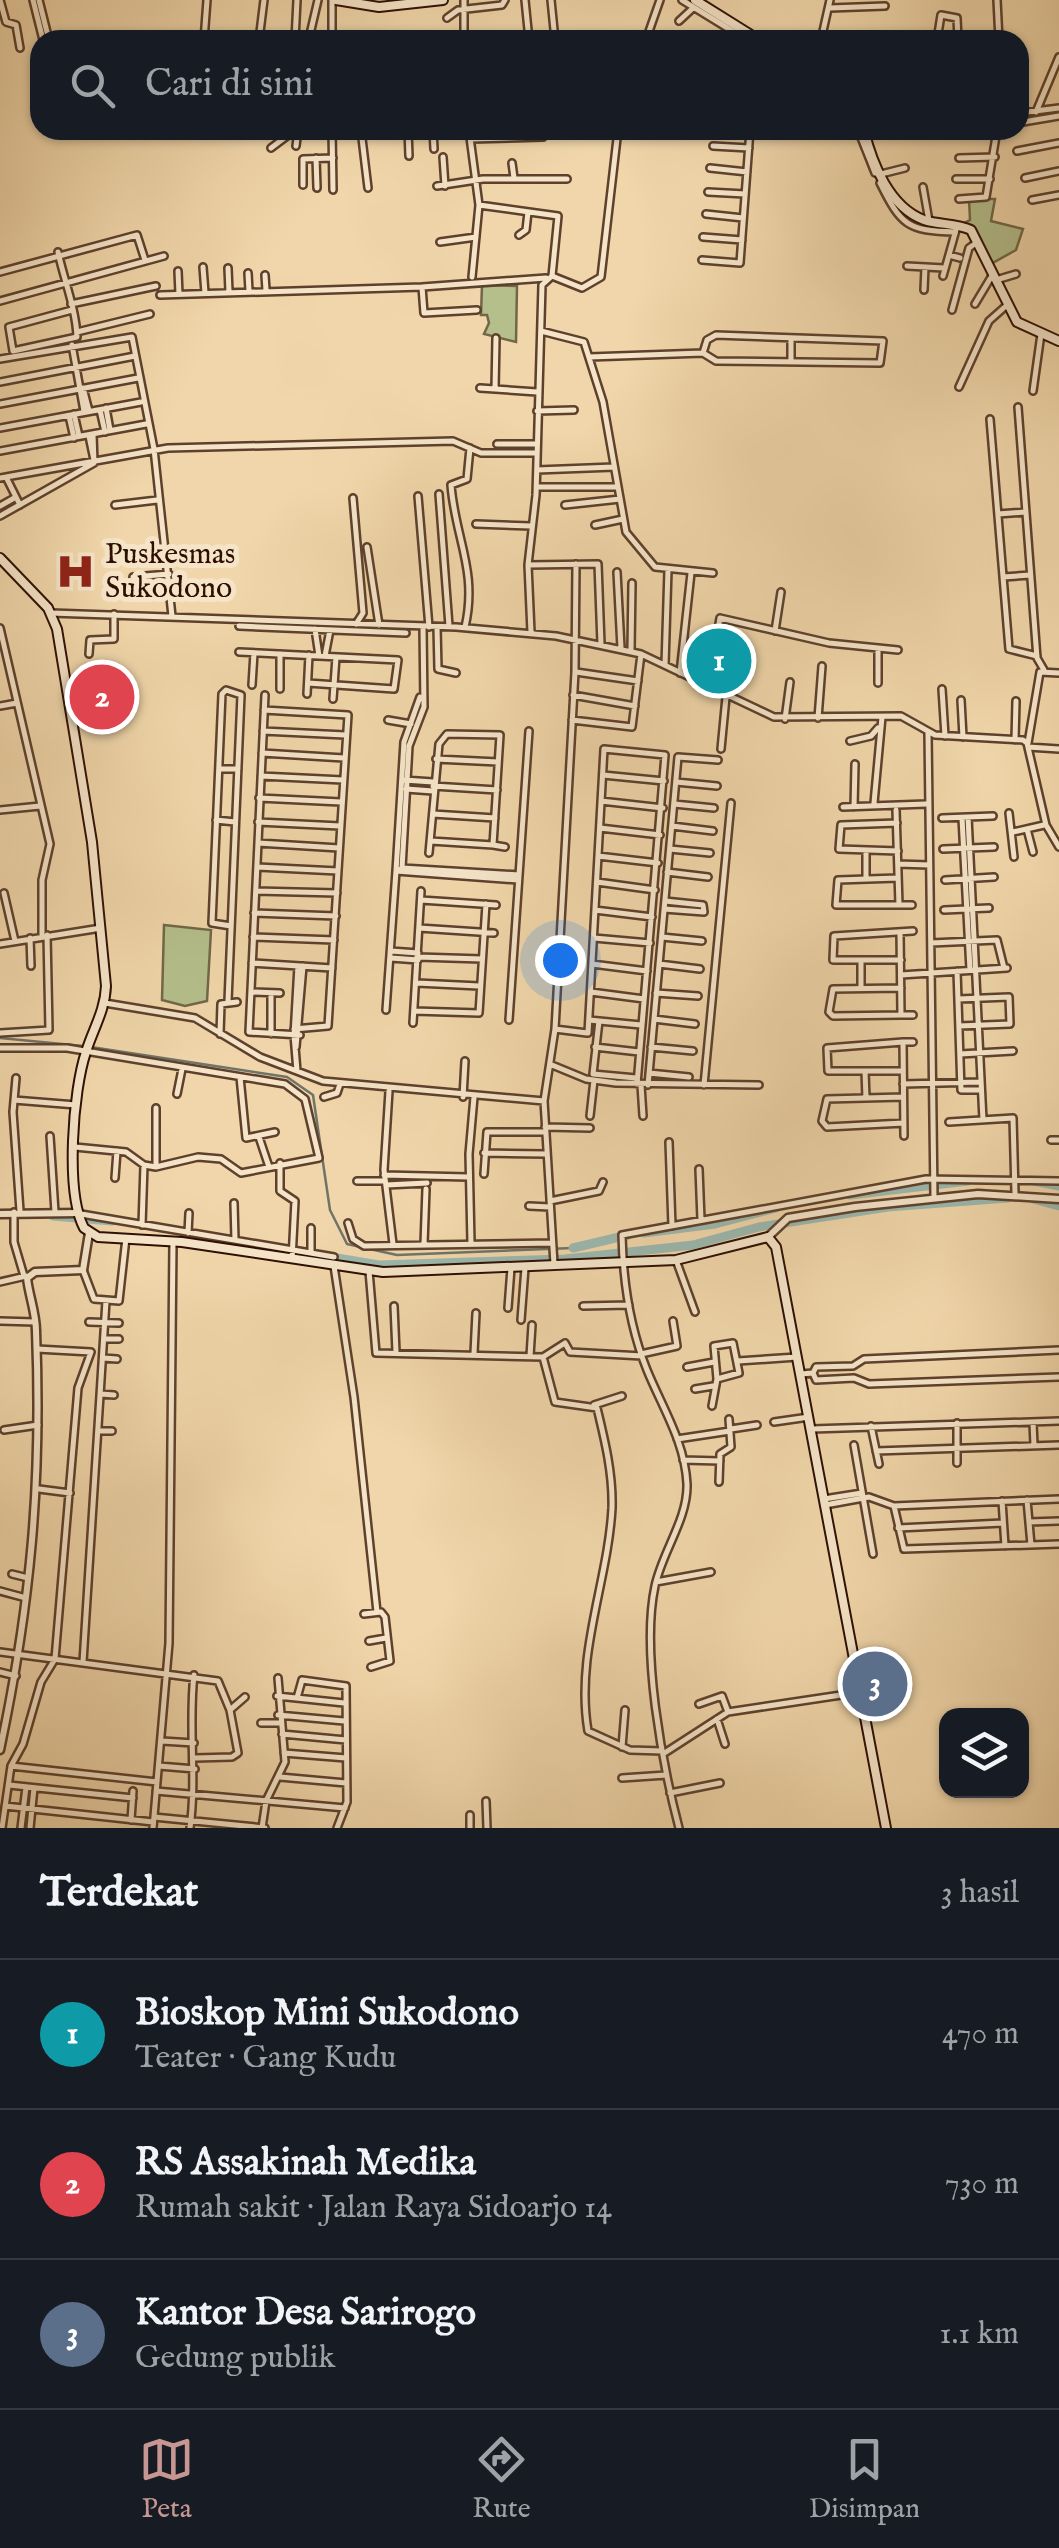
<!DOCTYPE html>
<html lang="id">
<meta charset="utf-8">
<style>
:root{--surface:#171b24;--page:#242831;--text:#f1f3f6;--muted:#9ea1a6;--line:#363941;--accent:#c59692}
body{margin:0;font-family:"IM FELL English",serif;background:var(--page);color:var(--text)}
.controls{position:absolute;right:30px;bottom:30px;display:grid;overflow:hidden;border-radius:20px;box-shadow:0 2px 8px #0004}
.controls button{width:90px;height:90px;display:grid;place-items:center;padding:0;border:0;border-bottom:2px solid var(--line);background:var(--surface);color:var(--text);font:50px sans-serif}
.you{position:absolute;left:560px;top:960px;width:35px;height:35px;margin:-25px;border:8px solid #fff;border-radius:50%;background:#1a73e8;box-shadow:0 0 0 15px #1a73e833}
.badge{display:grid;place-items:center;width:65px;height:65px;border-radius:50%;background:var(--accent);color:#fff;font-size:32px;font-weight:700}
.pin{position:absolute;translate:-50% -50%;border:5px solid #fff;box-shadow:0 2px 10px #0006}
.list{margin:0;padding:0;list-style:none}
h2{display:flex;justify-content:space-between;align-items:center;height:130px;margin:0;padding:0 40px;font-size:42px}
h2 small{font-size:32px;font-weight:400;color:var(--muted)}
.list li{display:grid;grid-template-columns:65px 1fr auto;gap:30px;align-items:center;box-sizing:border-box;height:150px;padding:0 40px;border-top:2px solid var(--line)}
.list b{display:block;font-size:38px;white-space:nowrap}
.list p{margin:0;font-size:32px;white-space:nowrap;color:var(--muted)}
.list em{font-size:32px;font-style:normal;color:var(--muted)}
.icon{flex:none;width:55px;height:55px;fill:none;stroke:currentColor;stroke-width:2;stroke-linecap:round;stroke-linejoin:round}
.map{position:relative;flex:none;width:1059px;height:1828px;overflow:hidden}
.search{position:absolute;background:var(--surface);box-shadow:0 2px 8px #0004;left:30px;right:30px;top:30px;height:110px;display:flex;align-items:center;gap:25px;box-sizing:border-box;padding:0 35px;border-radius:30px;color:var(--muted);font-size:38px}
.sheet{height:580px;background:var(--surface)}
nav{display:flex;justify-content:space-around;align-items:center;box-sizing:border-box;height:140px;border-top:2px solid var(--line);background:var(--surface);font-size:28px;color:var(--muted)}
nav a{display:grid;justify-items:center;gap:5px}
nav .on{color:var(--accent)}
.map>svg:first-child{display:block}
.green{fill:#b4bf8c;stroke:#716748;stroke-width:2.5}
.lines{fill:none;stroke-linecap:round;stroke-linejoin:round}
.stream{stroke:#6f746a;stroke-width:2.5}
.river{stroke:#9bb8ae;stroke-width:9}
.minor-casing{stroke:#5e412d;stroke-width:10}
.tertiary-casing{stroke:#5e412d;stroke-width:11}
.secondary-casing{stroke:#2e0f03;stroke-width:12}
.minor{stroke:#f5e4c8;stroke-width:5}
.tertiary{stroke:#f5e4c8;stroke-width:6}
.secondary{stroke:#f5e4c8;stroke-width:8}
.labels{text-anchor:middle;dominant-baseline:central;stroke-width:10;stroke-linejoin:round;paint-order:stroke}
.poi-label{font-size:30px;fill:#2e0f03;stroke:#f5e4c8;text-anchor:start}
</style>
<div class="map">
<svg width="1059" height="1828" viewBox="0 0 1059 1828">
<rect width="100%" height="100%" fill="#f0d6aa"/>
<filter id="stains"><feTurbulence type="fractalNoise" baseFrequency=".002" numOctaves="4"/><feColorMatrix values="0 0 0 0 .2 0 0 0 0 .09 0 0 0 0 .02 0 0 0 .5 -.17"/></filter>
<radialGradient id="worn" r=".72"><stop offset=".6" stop-color="#630" stop-opacity="0"/><stop offset="1" stop-color="#630" stop-opacity=".3"/></radialGradient>
<path class="green" d="M969,199H995L991,221L1023,229L1016,250L989,265L964,223L970,220Z
M482,285L517,286L516,342L484,334L489,323L487,315H481Z
M164,925L211,930L207,1001L185,1006L162,1000Z"/>
<g class="lines">
<path class="stream" d="M0,1038L83,1046
M91,1047L287,1077L313,1095L330,1210L347,1244L397,1255L573,1248"/>
<path class="river" d="M1034,1181L1059,1186
M850,1195L968,1181
M1033,1199L1059,1206
M53,1216L112,1221
M644,1233L715,1224L776,1208
M573,1248L628,1235
M325,1256L379,1265L565,1259L693,1245L759,1227L888,1207L1008,1198"/>
<defs>
<path id="minor" d="M0,0L6,22L16,25L20,48
M33,0L43,40
M39,0L49,40
M332,0V40
M464,0V40
M525,0L529,40
M551,0L555,40
M682,0L747,40
M997,0L999,40
M830,8L885,6
M447,18L458,10L502,5L505,0
M679,21L693,8
M311,30L318,0
M260,32L264,0
M204,40L207,0
M295,40L297,0
M646,40L660,0
M821,40L830,0
M937,40L941,15L957,18L958,40
M1036,112L1059,57
M1019,113L1059,108
M1023,122L1059,116
M332,130L333,190
M361,130L368,188
M408,130L409,156
M433,130L434,149
M469,130L479,205L558,216L552,276
M762,130L773,135L777,130
M858,130L875,173
M471,139L543,137
M296,146L298,130
M713,146L749,148
M271,148L295,130
M1017,151L1059,143
M443,157L445,186
M316,158L317,188
M959,158L995,157
M512,163L514,178
M710,168L747,172
M881,174L905,168
M1025,178L1059,171
M956,179H990
M880,183C901,225 907,231 955,232
M303,185V159L333,158
M437,186L483,179H567
M923,187L929,221
M708,192L745,194
M959,199L986,197L997,130
M1032,200L1059,195
M706,214L743,218
M519,235L526,230L528,212
M703,237L742,240
M440,242L476,237
M58,252C64,280 76,309 77,337L13,351L9,327L72,310
M949,255L960,258
M702,260L740,263L750,130
M907,266L944,268
M203,267L205,293
M228,268L229,292
M178,271L179,294
M0,272L137,235L145,260
M248,273L249,291
M265,275L266,290
M552,276L582,288L601,277L618,130
M943,276L956,230
M472,277L479,205
M996,280L1016,274
M422,287L424,313L477,310
M924,290L925,267
M160,295L422,287L546,278
M0,301L164,256
M71,304L156,286
M975,304L993,274
M952,310L969,248L976,243
M541,331L584,342L603,402L626,532L655,567L713,573
M77,332L150,314
M72,345L84,411
M589,357L703,353L716,361L880,363L883,341L716,335L707,340L703,353
M0,359L132,337L154,449L172,616
M791,361V339
M0,382L135,356
M959,387L989,321L1007,305
M83,388L89,411
M480,388L537,392
M495,389L496,338
M1033,391L1041,334
M0,404L138,378
M1018,407L1037,658L1044,670
M106,408L110,430
M100,410L105,432
M537,411L574,410
M74,414L79,436
M69,416L74,438
M990,419L1009,649L1037,656
M0,428L141,402
M89,436L94,460
M497,444H537
M0,451L146,424
M537,470L614,467
M6,477L168,448L453,441L481,453H537
M0,478L6,477L20,505
M537,487H618
M439,494L449,626
M418,496L429,627
M353,498L363,613L356,624
M115,505L157,500
M565,505L620,499
M0,506L16,497
M998,514L1025,512
M0,516L94,463L93,434
M476,524L531,526
M595,525L623,519
M367,547L379,625
M528,565L598,564L601,644
M617,572L621,648
M133,577L169,574
M1003,577L1030,575
M51,613L456,627L556,636L641,654L774,717L901,716L935,735L1023,740L1027,743L1046,825L1059,847
M239,626L406,633
M437,627L438,669L456,673
M465,627C478,571 455,538 451,485L467,479L470,448
M0,628L50,844L42,880V936
M315,629L319,656
M775,631L781,592
M531,632L528,565L536,495L542,285L552,276
M631,650L632,583
M878,651V683
M239,652L398,660L394,689L308,683
M89,654L90,640L114,639V614
M325,656L330,630
M665,665L668,570
M576,672L638,681
M680,673L691,573
M252,685L254,653
M708,686L720,618L829,643L898,650
M280,689V654
M942,689L945,736
M307,694L309,655
M265,695L249,1032L300,1035
M573,695L635,706
M420,697L404,742L396,871L518,880
M333,699L336,657
M961,700L963,737
M0,706L17,703
M264,710L348,715L328,1026L294,1029
M818,718L822,666
M785,719L790,682
M388,720L411,724
M572,720L632,727L641,654
M263,731L345,735
M928,733L934,1197
M1015,740L1016,701
M850,741L871,736L878,728
M1028,743L1040,672L1059,673
M1028,747L1059,749
M721,749L726,697
M262,753L344,758
M436,759L498,762
M219,769H238
M603,775L664,781
M261,776L343,780
M404,780L433,782
M676,782L717,786
M433,786L497,790
M406,789L433,791
M259,798L341,802
M601,801L663,808
M874,803L882,717
M674,804L714,808
M843,807L926,804
M854,807L855,764
M0,810L40,806
M896,810L899,905
M1009,813L1014,857
M433,814L495,818
M968,817L983,1120
M942,818L993,816
M962,818L970,970
M216,820L235,822
M258,822L340,826
M897,823L841,825L839,849L898,851
M672,826L713,831
M600,828L660,835
M1027,829L1033,852
M1013,832L1044,825
M258,843L339,848
M493,845L505,847
M670,849L710,853
M943,849L994,847
M866,851V878
M429,853L439,744L447,734L500,735L493,845L431,841
M598,856L658,863
M898,864L929,865
M257,867L338,871
M402,868L519,875
M667,872L708,877
M898,878L838,880L836,905H912
M945,880L994,877
M597,882L655,890
M256,891L337,893
M4,893L15,941
M421,900L496,905
M664,909L704,912L703,905L665,901
M595,910L652,917
M944,910L989,908
M254,913L336,916
M419,928L494,933
M900,932L901,1015H913
M253,937L334,940
M662,937L702,941
M30,938L31,966
M594,938L650,943
M931,943L997,940L1004,968
M0,944L101,928
M391,951L418,953
M418,957L482,959
M391,958L418,960
M861,960V987
M901,960H833L834,936L913,931
M252,963L332,968
M592,964L647,971
M659,964L700,969
M957,971L961,1090H981
M901,975L1007,968
M417,983L479,986
M251,992L280,993
M591,992L644,999
M656,993L698,996
M958,999L1009,997L1010,1024L959,1026
M228,1001L241,695L226,690L222,694L212,923L231,926
M105,1003L195,1018L260,1057L323,1081L544,1101
M386,1010L396,871L402,868L409,746L424,707L423,627
M414,1011L479,1013L486,904
M901,1015L833,1016L829,1012L833,989L901,988
M654,1019L695,1024
M509,1020L529,731
M589,1020L641,1025
M599,1021L593,1074L636,1078
M413,1023L421,891
M555,1029L587,1033
M0,1033L49,1030L47,935
M588,1033L604,749L665,755L637,1084
M220,1034L221,1004L237,1002
M271,1034V993
M903,1042H913
M296,1047L303,966
M595,1047L639,1052
M651,1047L693,1051
M0,1048H67L285,1084L305,1099L319,1158L241,1173L221,1159L198,1157L156,1167L144,1165L126,1152L75,1147
M960,1054L1013,1051
M552,1065L586,1079L616,1083L759,1085
M297,1071L294,1035L298,966
M865,1071L866,1098
M903,1071H828L827,1048L903,1042L904,1136
M649,1073L689,1077
M240,1077L246,1138L275,1132
M16,1078L13,1112L20,1211
M903,1084L980,1082
M641,1085L643,1116
M648,1085L678,757L718,760
M704,1085L731,803
M389,1091L384,1170L393,1244
M177,1094L182,1069
M324,1097L337,1093L340,1084
M463,1097L465,1061
M903,1097L827,1099L822,1121L827,1127L904,1123
M14,1100L76,1105
M590,1116L594,1080
M949,1122L1013,1118L1015,1193
M545,1127L590,1128
M50,1136L55,1212
M259,1137L269,1167
M1051,1140H1059
M669,1142L672,1226
M484,1153L546,1154
M280,1163V1191L295,1201L292,1259
M156,1167V1108
M699,1169L701,1220
M484,1174L487,1132H545
M384,1175L468,1177
M115,1178L117,1151
M357,1181H385
M386,1185L427,1183
M550,1201L599,1191L603,1182
M234,1203L235,1240
M529,1206L550,1207
M14,1212V1242L24,1276
M81,1214L334,1257
M348,1223L353,1239L364,1246L552,1243
M142,1225L144,1165
M188,1233L189,1213
M471,1243L469,1154L474,1097
M424,1244L426,1189
M311,1252V1228
M676,1260L695,1312
M554,1264L544,1101L555,1029L575,672L576,564
M334,1266L354,1397L377,1612
M83,1270L94,1299L119,1301L126,1238
M369,1271L376,1353L543,1357L565,1343L570,1352L642,1356
M0,1282L26,1276
M394,1306L396,1352
M583,1306L629,1305
M508,1308L511,1268
M521,1320L525,1268
M0,1321L35,1322
M89,1322L119,1323
M104,1339H119
M474,1353L476,1313
M641,1354L677,1346L673,1321
M530,1356L532,1325
M543,1357L555,1402L597,1408C605,1441 613,1474 612,1508C608,1582 575,1654 588,1731L630,1750L662,1751
M103,1358L117,1359
M738,1361L797,1357
M687,1367L714,1362
M813,1373L816,1380L854,1378L869,1384L1059,1377
M801,1374L813,1373L816,1367L853,1366L864,1359L1059,1350
M695,1389L713,1386
M101,1394L114,1395
M594,1405L622,1396
M712,1406L717,1379L714,1346L733,1343L739,1373L717,1379
M774,1422L809,1417
M957,1423V1463
M1033,1423L1034,1445
M871,1426L879,1464
M731,1429L757,1425
M812,1429L1059,1421
M4,1430L38,1425
M99,1431H112
M677,1439L730,1431
M854,1445L873,1554
M876,1451L1059,1445
M683,1460L720,1461
M719,1482L720,1454L731,1447L729,1419
M39,1489L70,1493
M824,1499L862,1493
M1027,1500L1031,1545
M1002,1501L1005,1546
M825,1505L869,1497L894,1506L1059,1499
M894,1506L904,1549L1059,1544
M1029,1522L1059,1521
M898,1528L1003,1523
M12,1574L28,1578
M656,1582L711,1572
M0,1591L26,1598
M364,1614L381,1612L385,1617L390,1661L371,1667
M369,1641L386,1638
M0,1652L218,1681L230,1710L238,1753L232,1757L195,1758
M83,1662L106,1301
M0,1672L16,1676
M277,1696L344,1703
M297,1698L302,1680L346,1686L347,1802L337,1828
M699,1704L722,1696L728,1712
M230,1710L245,1697
M278,1715L344,1721
M717,1719L725,1744
M261,1723H280
M282,1734L346,1740
M162,1741L194,1743
M622,1747L625,1710
M284,1753L346,1758
M663,1754L728,1712L861,1692
M11,1766L157,1782
M159,1766L195,1769
M280,1777L346,1783
M622,1778L666,1775
M9,1785L133,1798
M156,1791L345,1808
M670,1793L720,1783
M486,1801L487,1828
M5,1806L153,1822
M470,1815V1828
M154,1817L265,1828
M131,1820L133,1791
M2,1828L11,1766L23,1744L41,1682L55,1659L78,1388L91,1352L37,1349
M21,1828L26,1787
M30,1828L34,1788
M153,1828L169,1643L173,1242
M190,1828C197,1776 188,1726 194,1675
M262,1828L266,1801L285,1762L278,1678
M679,1828C662,1763 641,1651 655,1586C662,1552 688,1519 687,1484C685,1442 662,1407 647,1370C630,1328 623,1280 622,1235L926,1179L1059,1181"/>
<path id="tertiary" d="M0,1214L79,1213
M768,1237L788,1218L855,1207L978,1194L1059,1199
M0,1750C31,1603 42,1481 36,1331C36,1313 29,1296 27,1278L35,1272L83,1270L89,1233"/>
<path id="secondary" d="M336,0L379,7L443,0
M695,0L759,40
M864,130C872,163 889,207 924,220C939,225 956,223 971,230L1017,322L1059,341
M0,558L48,608L57,629L92,842L106,986C105,1011 93,1029 86,1052C73,1090 65,1192 84,1228L98,1237L182,1242L383,1272L676,1260L768,1237L776,1247L886,1828"/>
</defs>
<use href="#minor" class="minor-casing"/>
<use href="#tertiary" class="tertiary-casing"/>
<use href="#secondary" class="secondary-casing"/>
<use href="#minor" class="minor"/>
<use href="#tertiary" class="tertiary"/>
<use href="#secondary" class="secondary"/>
</g>
<defs>
<symbol id="hospital-bare" viewBox="-9 -9 18 18"><path d="M-5-5h3v3.5h4V-5h3V5h-3V1.5h-4V5h-3Z" fill="#8f2418" stroke="#f5e4c8" stroke-width="2.5" paint-order="stroke"/></symbol>
</defs>
<g fill-rule="evenodd">
<use href="#hospital-bare" x="48" y="544" width="55" height="55"/>
</g>
<g class="labels">
<g class="poi-label">
<text x="105" y="555">Puskesmas<tspan x="105" dy="34">Sukodono</tspan></text>
</g>
</g>
<rect width="100%" height="100%" filter="url(#stains)"/>
<rect width="100%" height="100%" fill="url(#worn)"/>
</svg>
<div class="controls">
<button><svg class="icon" aria-label="layers" viewBox="0 0 24 24"><path d="M12 4l9 5-9 5-9-5zM3 14l9 5 9-5"/></svg></button>
</div>
<div class="you"></div>
<div class="pin badge" style="left:719px;top:661px;background:#0f9aa8">1</div>
<div class="pin badge" style="left:102px;top:697px;background:#e0444e">2</div>
<div class="pin badge" style="left:875px;top:1684px;background:#5c6f8a">3</div>
<div class="search"><svg class="icon" aria-label="search" viewBox="0 0 24 24"><circle cx="10" cy="10" r="6"/><path d="M15 15l6 6"/></svg>Cari di sini</div>
</div>
<section class="sheet">
<h2>Terdekat<small>3 hasil</small></h2>
<ul class="list">
<li><span class="badge" style="background:#0f9aa8">1</span><div><b>Bioskop Mini Sukodono</b><p>Teater · Gang Kudu</p></div><em>470 m</em></li>
<li><span class="badge" style="background:#e0444e">2</span><div><b>RS Assakinah Medika</b><p>Rumah sakit · Jalan Raya Sidoarjo 14</p></div><em>730 m</em></li>
<li><span class="badge" style="background:#5c6f8a">3</span><div><b>Kantor Desa Sarirogo</b><p>Gedung publik</p></div><em>1.1 km</em></li>
</ul>
</section>
<nav>
<a class="on"><svg class="icon" aria-label="map" viewBox="0 0 24 24"><path d="M3 6l6-2 6 2 6-2v14l-6 2-6-2-6 2zM9 4v14M15 6v14"/></svg>Peta</a>
<a><svg class="icon" aria-label="directions" viewBox="0 0 24 24"><path d="M12 3l9 9-9 9-9-9zM9 14v-3h6M13 9l2 2-2 2"/></svg>Rute</a>
<a><svg class="icon" aria-label="saved" viewBox="0 0 24 24"><path d="M7 4h10v16l-5-4-5 4z"/></svg>Disimpan</a>
</nav>
